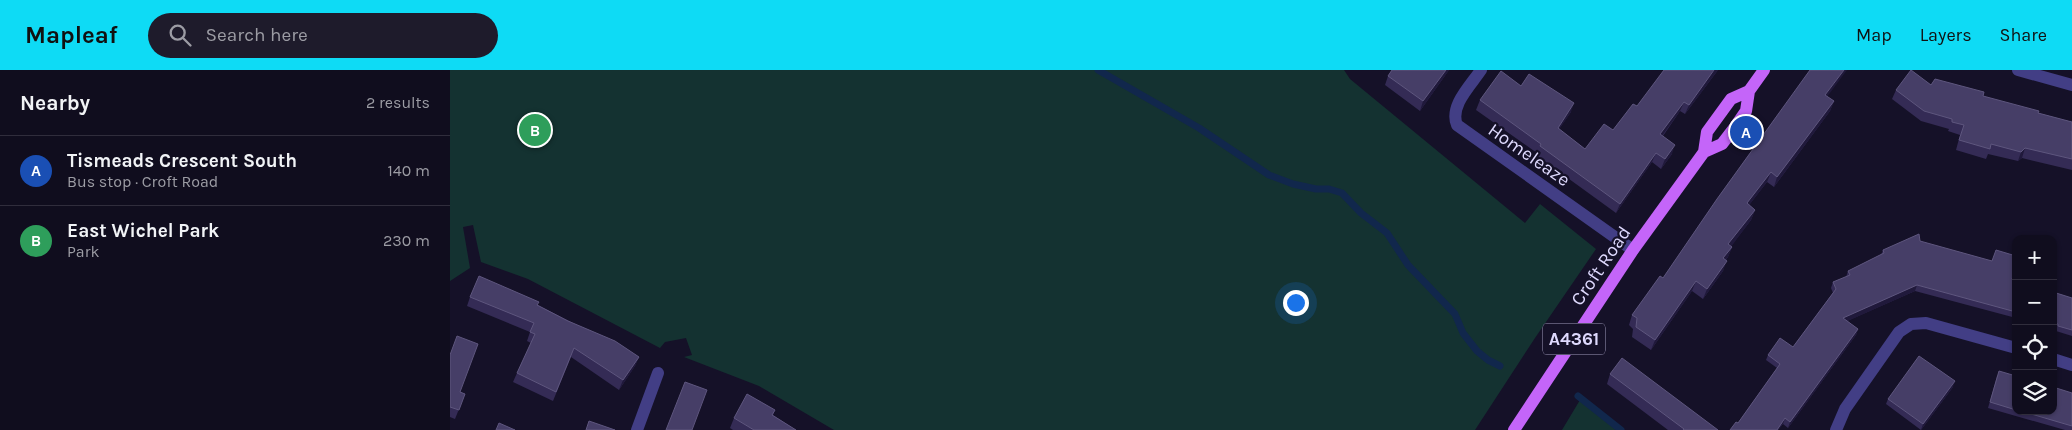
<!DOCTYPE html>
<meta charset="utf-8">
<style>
:root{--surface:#100d1e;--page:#1e1b2b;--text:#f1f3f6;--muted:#9c9ca4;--line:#302d3c;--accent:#0edbf5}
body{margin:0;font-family:Karla,sans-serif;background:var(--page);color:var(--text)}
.controls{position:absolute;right:15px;bottom:15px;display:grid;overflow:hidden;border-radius:10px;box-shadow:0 1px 4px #0004}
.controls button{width:45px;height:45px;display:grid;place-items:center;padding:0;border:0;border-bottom:1px solid var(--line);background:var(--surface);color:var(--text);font:25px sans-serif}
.you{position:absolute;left:845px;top:232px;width:18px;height:18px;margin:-12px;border:4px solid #fff;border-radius:50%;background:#1a73e8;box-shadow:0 0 0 8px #1a73e833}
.badge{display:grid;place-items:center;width:32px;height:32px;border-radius:50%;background:var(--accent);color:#fff;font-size:16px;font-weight:700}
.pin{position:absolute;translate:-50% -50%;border:2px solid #fff;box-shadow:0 1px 5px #0006}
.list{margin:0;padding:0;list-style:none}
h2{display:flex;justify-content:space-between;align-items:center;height:65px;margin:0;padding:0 20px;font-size:21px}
h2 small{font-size:16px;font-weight:400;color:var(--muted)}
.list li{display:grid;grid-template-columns:32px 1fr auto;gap:15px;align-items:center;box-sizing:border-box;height:70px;padding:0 20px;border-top:1px solid var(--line)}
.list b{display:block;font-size:19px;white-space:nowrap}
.list p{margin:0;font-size:16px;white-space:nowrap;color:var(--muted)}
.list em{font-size:16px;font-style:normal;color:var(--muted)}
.icon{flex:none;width:28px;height:28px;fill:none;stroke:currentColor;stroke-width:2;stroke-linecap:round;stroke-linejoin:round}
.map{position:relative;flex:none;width:1622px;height:360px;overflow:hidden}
header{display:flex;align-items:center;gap:30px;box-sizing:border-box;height:70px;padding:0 25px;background:var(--accent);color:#111}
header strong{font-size:24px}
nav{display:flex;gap:28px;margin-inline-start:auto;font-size:18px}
.search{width:350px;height:45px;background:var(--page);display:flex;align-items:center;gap:12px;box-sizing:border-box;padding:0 18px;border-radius:28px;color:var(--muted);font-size:19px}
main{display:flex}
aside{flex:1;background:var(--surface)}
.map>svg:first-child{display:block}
.green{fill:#143231}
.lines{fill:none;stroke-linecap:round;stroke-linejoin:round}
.stream{stroke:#11274c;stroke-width:7}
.minor{stroke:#423e85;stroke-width:12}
.major{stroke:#c465f9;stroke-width:12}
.wall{fill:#342b55}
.shaded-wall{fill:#20193b}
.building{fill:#463e67;stroke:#5e567e}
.labels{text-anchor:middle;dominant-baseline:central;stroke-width:4.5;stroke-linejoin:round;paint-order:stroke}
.shield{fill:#151128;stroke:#a29dbd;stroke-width:1}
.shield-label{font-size:18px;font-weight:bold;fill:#ded9fd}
.street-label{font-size:19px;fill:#ded9fd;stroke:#151128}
</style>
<header>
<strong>Mapleaf</strong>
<div class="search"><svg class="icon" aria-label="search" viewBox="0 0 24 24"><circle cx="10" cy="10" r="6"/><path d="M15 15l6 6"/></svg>Search here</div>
<nav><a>Map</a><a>Layers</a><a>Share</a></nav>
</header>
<main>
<aside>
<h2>Nearby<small>2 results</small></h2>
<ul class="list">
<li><span class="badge" style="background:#1a4fb4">A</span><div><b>Tismeads Crescent South</b><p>Bus stop · Croft Road</p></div><em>140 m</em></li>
<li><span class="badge" style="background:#2e9e5b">B</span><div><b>East Wichel Park</b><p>Park</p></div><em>230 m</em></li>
</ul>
</aside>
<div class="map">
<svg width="1622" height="360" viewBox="0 0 1622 360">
<rect width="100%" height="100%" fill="#151128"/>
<path class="green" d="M0,0H894L900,9L1075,153L1090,134L1146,179L1085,268L1025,360H384L309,316L234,287L242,285L236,268L215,272L210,278L78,209L31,192L23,155L13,157L20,198L0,211Z
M1130,330L1166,360H1112Z"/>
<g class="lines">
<path class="stream" d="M648,0L749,58L819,105L843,114L866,119H879L892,123L911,143L937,163L958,195L1005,244L1013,263L1027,281L1038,290L1050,296
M1128,326L1171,360"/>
<path class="minor" d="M1031,0C1021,15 999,36 1007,55L1183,180
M1568,0L1622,15
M1603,289L1622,295
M187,360L208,303
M1386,360L1395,339L1449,262L1461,254L1476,253L1566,278"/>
<path class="major" d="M1254,82L1272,74L1285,57L1296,41L1299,21L1314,0
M1064,360L1183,180L1254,82L1257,62L1281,29L1299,21"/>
</g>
<path class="wall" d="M942,0H999L970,41L935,15L938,6Z
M1268,0L1235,44L1230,41L1213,66L1222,84L1211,99L1202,92L1166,143L1086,85L1087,83L1026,40L1030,30L1071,16L1121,42L1109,59L1135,79L1163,60L1187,36Z
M1481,15L1533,26L1588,43L1622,52V100L1572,88L1568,91L1538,84L1536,89L1506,80L1510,65L1498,61L1499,59L1471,51L1442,29L1446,20Z
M1377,27L1384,31L1380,41L1324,117L1317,112L1299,135L1305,140L1301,150L1281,176L1282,177L1278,187L1276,190L1273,201L1253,229L1242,221L1201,280L1182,267L1183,259L1179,255L1182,245L1213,208Z
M1470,171L1566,210V248L1465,221L1397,251L1408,259L1406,265L1338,358L1333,354L1328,360H1280L1288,353L1327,298L1316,290L1318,285L1343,277L1383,223L1381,218L1383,212L1396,207L1398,201L1431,185L1433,180Z
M1603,222L1622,228V266L1606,261V259H1603Z
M20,227L88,235L189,287L185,296L169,320L121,287L103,331L63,312L67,303L81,273L77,271L80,262L17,236Z
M0,285L10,322L15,324L5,349L0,347Z
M1160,304L1268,360H1218L1157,314Z
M1547,306H1566V341H1603L1622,323V360H1615L1538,338Z
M1503,317L1471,360L1436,334L1438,329Z
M325,340L323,345L346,360H283L280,358L284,348Z"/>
<path class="shaded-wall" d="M996,0H999L970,41L973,31Z
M1264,0H1268L1235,44L1239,35Z
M1394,0H1397L1371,35L1375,25Z
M1384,31L1380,41L1324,117L1327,107Z
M1234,32L1230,41L1207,73L1210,64Z
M1124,33L1121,42L1104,67L1108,58Z
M1225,75L1222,84L1211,99L1215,89Z
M1575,78L1572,88L1568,91L1571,82Z
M1206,83L1202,92L1166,143L1170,134Z
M1321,102L1317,112L1293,143L1297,133Z
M1305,140L1301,150L1275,185L1278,174Z
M1282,177L1278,187L1269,198L1273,188Z
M1277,191L1273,201L1253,229L1257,219Z
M1246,211L1242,221L1201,280L1205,270Z
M1467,215L1465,221L1391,254L1393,248Z
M1408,259L1406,265L1338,358L1340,352Z
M189,287L185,296L169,320L173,310Z
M1505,311L1503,317L1471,360L1473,354Z
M1335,348L1333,354L1328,360H1327Z"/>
<path class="building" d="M942,0H996L973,31L938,6Z
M1214,0H1264L1239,35L1234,32L1210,64L1225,75L1215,89L1206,83L1170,134L1090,76L1091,74L1030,30L1051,1L1071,16L1079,4L1124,33L1108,58L1135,79L1154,54L1163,60L1183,34L1187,36Z
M1360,0H1394L1375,25L1384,31L1327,107L1321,102L1297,133L1305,140L1278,174L1282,177L1273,188L1277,191L1257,219L1246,211L1205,270L1186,257L1187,248L1182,245L1210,206L1213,208L1267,129Z
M1461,0L1481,15L1485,9L1534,22L1533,26L1589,41L1588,43L1622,52V89L1575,78L1571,82L1541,74L1540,79L1509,70L1514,55L1502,52V49L1474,41L1446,20Z
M1469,164L1470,171L1542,191L1546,180L1566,186V196L1562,209L1566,210V242L1467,215L1393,248L1408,259L1340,352L1335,348L1327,360H1280L1286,352L1288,353L1330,294L1318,285L1330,268L1343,277L1386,219L1383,212L1400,205L1398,201L1434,183L1433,180Z
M29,206L89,232L87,235L118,251L165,271L189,287L173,310L124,278L106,322L67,303L85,264L80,262L84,253L20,227Z
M1603,222L1622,228V260L1608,256V254L1603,253Z
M7,266L28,274L10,322L15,324L9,340L0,337V285Z
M1469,286L1505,311L1473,354L1438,329Z
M1172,288L1268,360H1233L1234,359L1160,304Z
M1549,301L1566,306V340L1540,332Z
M235,312L257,320L242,360H216Z
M1603,317L1622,323V356L1571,341H1603Z
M297,324L325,340L322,345L346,360H304L284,348Z
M139,351L165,360H136Z
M49,353L65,360H46Z"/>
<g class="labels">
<rect class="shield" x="1093" y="253.5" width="62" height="31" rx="4"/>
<g class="shield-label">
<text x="1124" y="269">A4361</text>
</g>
<g class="street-label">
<text transform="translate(1079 85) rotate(35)">Homeleaze</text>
<text transform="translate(1151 196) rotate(-56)">Croft Road</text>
</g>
</g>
</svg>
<div class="controls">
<button>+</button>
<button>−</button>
<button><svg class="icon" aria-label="locate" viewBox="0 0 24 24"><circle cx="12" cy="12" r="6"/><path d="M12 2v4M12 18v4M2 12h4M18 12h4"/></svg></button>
<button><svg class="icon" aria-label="layers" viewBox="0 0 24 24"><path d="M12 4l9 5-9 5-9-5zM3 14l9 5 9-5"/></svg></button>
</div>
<div class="you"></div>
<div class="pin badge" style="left:1296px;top:62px;background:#1a4fb4">A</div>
<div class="pin badge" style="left:85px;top:60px;background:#2e9e5b">B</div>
</div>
</main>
